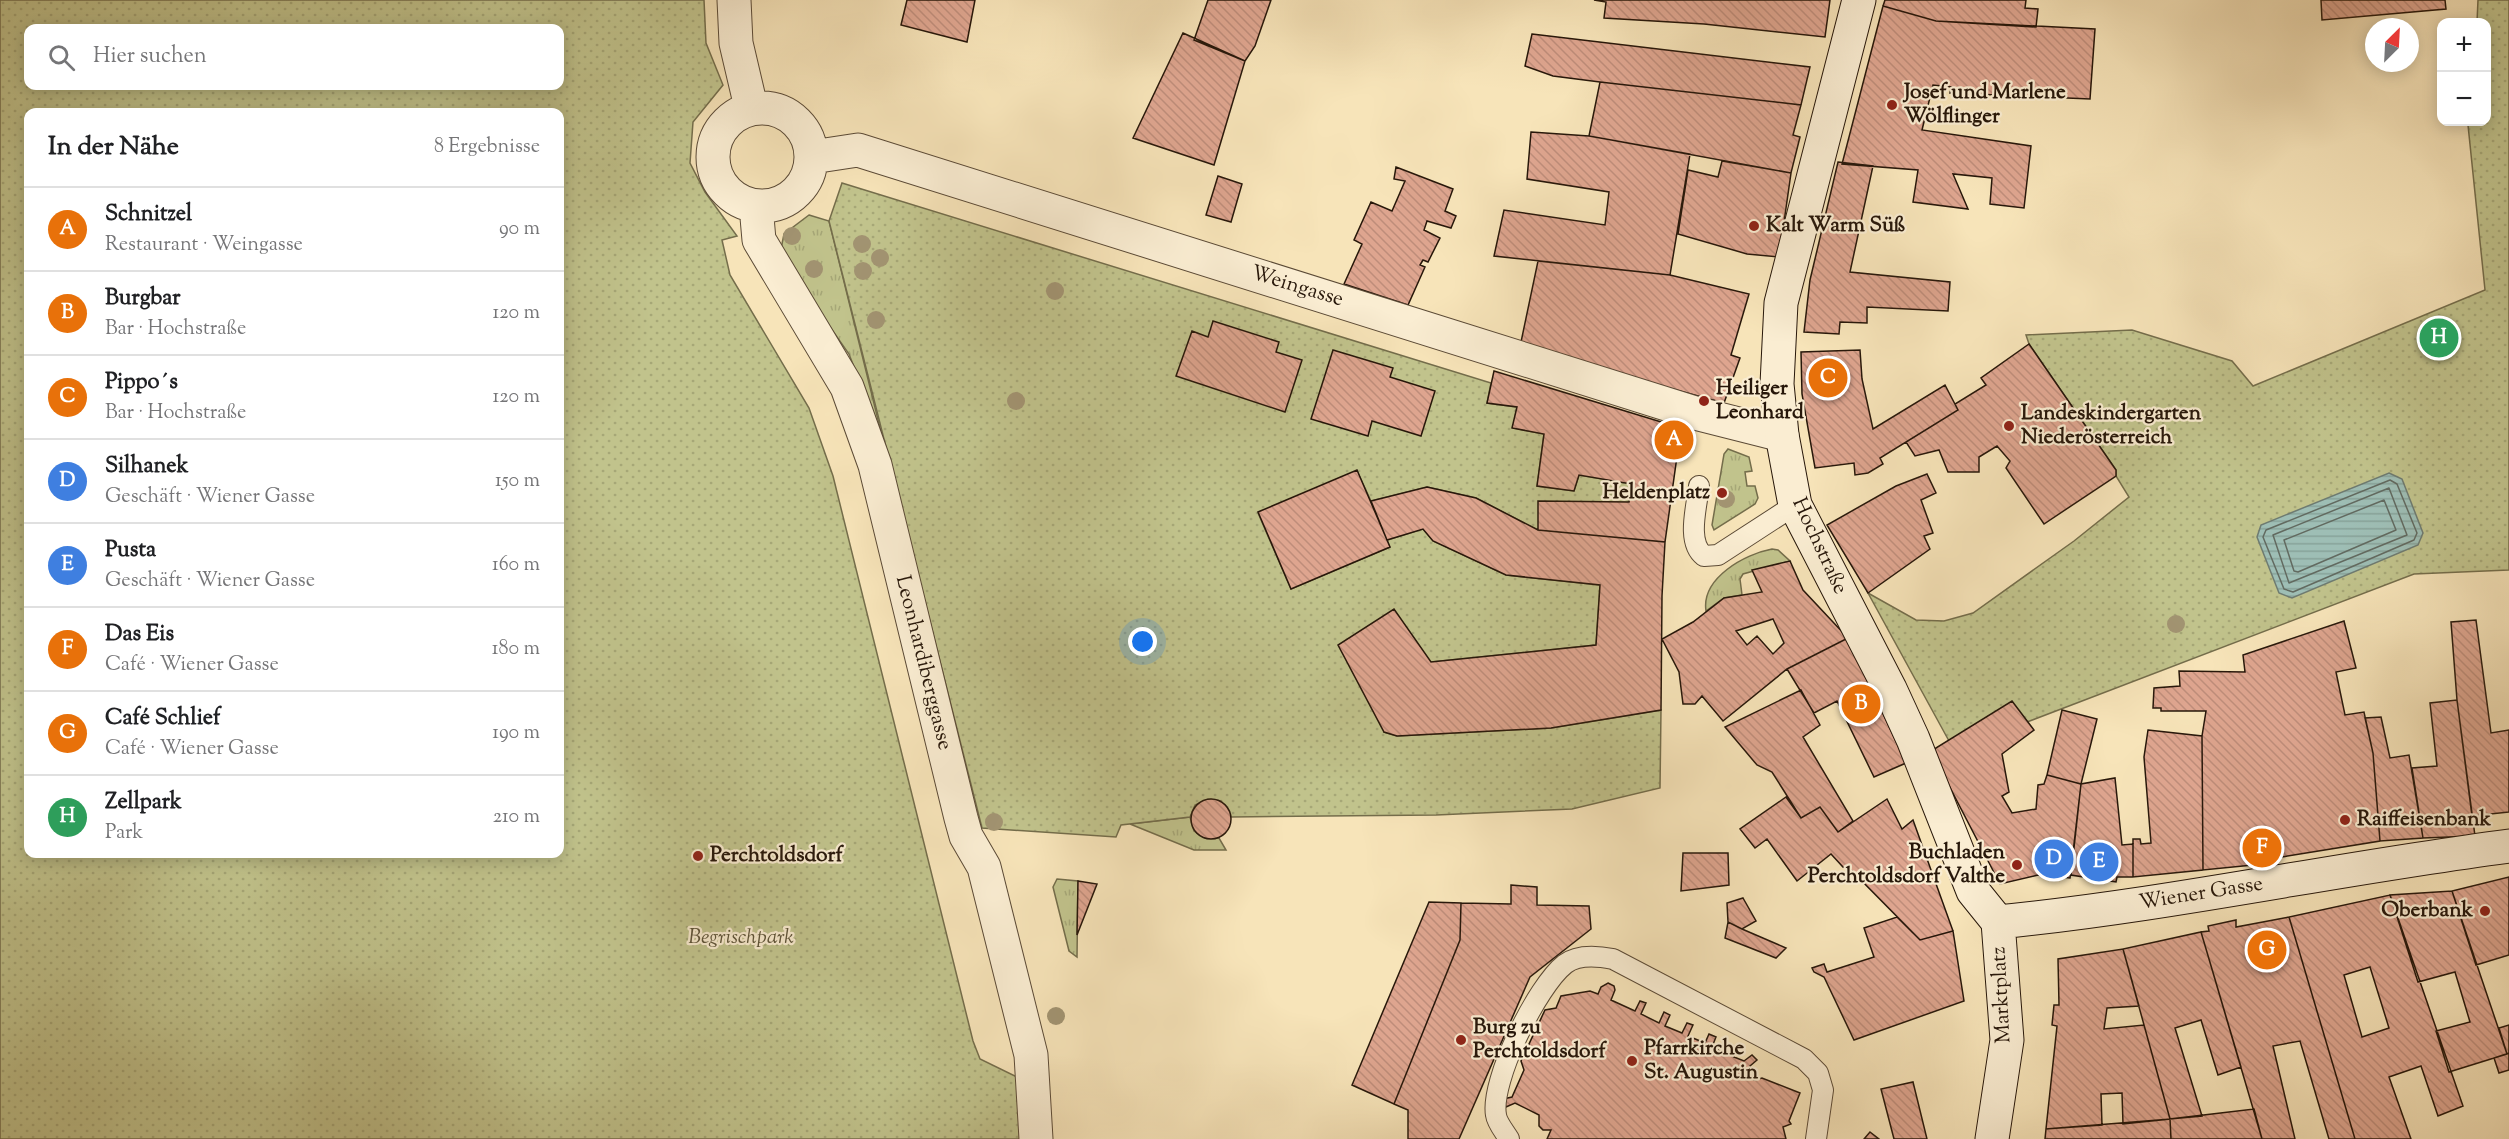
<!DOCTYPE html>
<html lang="de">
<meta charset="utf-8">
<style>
:root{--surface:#fff;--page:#f2f2f2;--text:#202124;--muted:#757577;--line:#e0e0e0;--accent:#8f2418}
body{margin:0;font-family:"Sorts Mill Goudy",serif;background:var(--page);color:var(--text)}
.controls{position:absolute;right:18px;top:18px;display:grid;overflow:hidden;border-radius:12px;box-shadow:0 3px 15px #0003}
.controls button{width:54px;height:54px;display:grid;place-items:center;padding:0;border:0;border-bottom:2px solid var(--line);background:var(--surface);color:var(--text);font:30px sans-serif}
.compass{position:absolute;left:2365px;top:18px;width:54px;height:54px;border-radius:50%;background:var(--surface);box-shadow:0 3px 15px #0003;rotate:24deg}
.you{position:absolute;left:1143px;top:642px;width:21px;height:21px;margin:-15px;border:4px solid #fff;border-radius:50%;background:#1a73e8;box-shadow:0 0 0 9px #1a73e833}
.badge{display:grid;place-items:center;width:39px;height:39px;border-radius:50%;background:var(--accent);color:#fff;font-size:20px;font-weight:700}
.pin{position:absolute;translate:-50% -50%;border:3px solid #fff;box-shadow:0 2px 6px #0006}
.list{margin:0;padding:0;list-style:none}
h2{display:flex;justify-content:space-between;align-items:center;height:78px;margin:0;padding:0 24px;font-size:26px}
h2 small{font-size:20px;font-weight:400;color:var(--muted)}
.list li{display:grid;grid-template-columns:39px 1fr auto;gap:18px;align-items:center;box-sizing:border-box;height:84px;padding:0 24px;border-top:2px solid var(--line)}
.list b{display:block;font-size:22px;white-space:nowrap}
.list p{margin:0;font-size:20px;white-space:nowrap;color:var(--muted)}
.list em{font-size:20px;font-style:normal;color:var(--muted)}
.icon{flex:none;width:33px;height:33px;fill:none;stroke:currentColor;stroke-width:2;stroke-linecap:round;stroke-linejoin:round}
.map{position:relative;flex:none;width:2509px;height:1139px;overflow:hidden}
.search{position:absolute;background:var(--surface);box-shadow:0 3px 15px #0003;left:24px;top:24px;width:540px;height:66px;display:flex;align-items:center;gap:15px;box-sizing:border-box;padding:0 21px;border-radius:12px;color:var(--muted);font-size:22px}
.panel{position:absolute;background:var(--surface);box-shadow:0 3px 15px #0003;left:24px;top:108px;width:540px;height:750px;border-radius:12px}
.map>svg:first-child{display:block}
.grass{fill:url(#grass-tufts);stroke:#746d4b;stroke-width:1.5}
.park{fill:url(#park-dots);stroke:#746d4b;stroke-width:1.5;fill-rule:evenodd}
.water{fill:url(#water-rules);stroke:#6e7b71;stroke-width:1.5}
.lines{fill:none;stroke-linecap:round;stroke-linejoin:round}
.shore{stroke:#626a60;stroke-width:1.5}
.building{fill:url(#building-back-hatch);stroke:#27170a;stroke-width:1.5;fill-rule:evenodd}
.lane-casing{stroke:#5b4a36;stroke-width:22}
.street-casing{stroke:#5b4a36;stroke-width:35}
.secondary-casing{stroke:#27170a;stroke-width:35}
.lane{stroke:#faedd2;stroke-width:20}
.street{stroke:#faedd2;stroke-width:33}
.secondary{stroke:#faedd2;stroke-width:33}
.tree{fill:#a29472}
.poi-dot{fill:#8f2418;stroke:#faedd2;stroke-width:2}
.labels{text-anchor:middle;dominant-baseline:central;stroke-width:4.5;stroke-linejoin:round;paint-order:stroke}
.poi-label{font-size:21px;font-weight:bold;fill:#27170a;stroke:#faedd2;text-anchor:start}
.street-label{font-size:21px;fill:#27170a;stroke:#faedd2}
.park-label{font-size:21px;font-style:italic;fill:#5d5338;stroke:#faedd2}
</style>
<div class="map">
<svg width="2509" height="1139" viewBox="0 0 2509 1139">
<defs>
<pattern id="grass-tufts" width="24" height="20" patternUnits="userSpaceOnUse" patternTransform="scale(1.5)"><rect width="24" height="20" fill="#c1c38c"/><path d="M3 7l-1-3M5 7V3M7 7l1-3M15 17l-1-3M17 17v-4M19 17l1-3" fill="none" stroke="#a6a777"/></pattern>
<pattern id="park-dots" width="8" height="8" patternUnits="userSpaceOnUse" patternTransform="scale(1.5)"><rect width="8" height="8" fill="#c1c38c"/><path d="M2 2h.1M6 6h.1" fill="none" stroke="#a6a777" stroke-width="1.8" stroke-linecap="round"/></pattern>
<pattern id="water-rules" width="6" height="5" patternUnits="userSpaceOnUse" patternTransform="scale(1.5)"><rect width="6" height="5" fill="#9ebeb5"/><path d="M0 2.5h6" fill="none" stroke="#88a39a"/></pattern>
<pattern id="building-back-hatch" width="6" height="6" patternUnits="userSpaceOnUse" patternTransform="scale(1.5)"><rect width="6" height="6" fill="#dea58f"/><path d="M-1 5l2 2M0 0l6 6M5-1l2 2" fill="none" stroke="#be8d7a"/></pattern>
</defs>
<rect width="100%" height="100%" fill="#f7e4b9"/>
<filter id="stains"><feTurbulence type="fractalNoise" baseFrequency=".00333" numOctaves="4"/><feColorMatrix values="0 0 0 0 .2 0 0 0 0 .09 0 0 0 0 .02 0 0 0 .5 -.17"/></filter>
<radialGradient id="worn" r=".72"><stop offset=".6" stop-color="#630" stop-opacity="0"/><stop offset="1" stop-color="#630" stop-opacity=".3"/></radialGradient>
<path class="grass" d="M809,215L829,221L884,444L849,354L793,274L781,249L784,234Z
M1728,449L1749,457L1752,471L1745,472L1747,486H1755L1758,498L1755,504L1714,530L1712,525L1724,454Z
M1772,549L1778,550L1790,561L1743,574L1740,579L1742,595L1724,598L1706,611C1701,578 1745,554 1772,549Z
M1190,817L1194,831L1205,838H1219L1226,850H1194L1130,824Z
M1057,879L1078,881L1077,957L1069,951L1053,887Z"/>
<path class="park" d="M0,0H704L706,43L723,85L693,122L690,163L705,192L737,236L722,240L730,275L809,408L833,476L973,1041L980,1059L1017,1077L1024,1139H0ZM28,28H560V86H28ZM28,112H560V854H28Z
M2478,0H2509V570L2414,574L2027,722L1949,741L1868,593L1916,620L1944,621L1973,613L2074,541L2129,497L2116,476V470L2029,344L2026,335L2132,330L2232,361L2253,386L2485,290L2468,125L2469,122H2486V22H2477Z
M842,183L1491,383L1487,403L1517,407L1513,428L1544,434L1537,486L1574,491L1579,475L1632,484L1629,502L1538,530L1476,498L1427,487L1371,501L1357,471L1258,513L1291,589L1390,547L1387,540L1423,529L1433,541L1506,575L1600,585L1596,645L1431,662L1384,732L1397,736L1551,728L1661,710L1660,788L1572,809L1436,815L1231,817L1221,801L1208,799L1195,805L1190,817L1121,825L1116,837L982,828L829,221Z"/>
<path class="water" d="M2389,473L2402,479L2423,533L2418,545L2292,598L2279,593L2257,537L2261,525Z"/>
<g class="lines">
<path class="shore" d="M2390,480L2397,484L2417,533L2414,540L2293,592L2284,589L2263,537L2266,530Z
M2389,488L2407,535L2289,583L2273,535Z
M2384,500L2396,530L2298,572L2294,571L2284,540Z"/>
</g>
<path class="building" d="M907,0H975L967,42L901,25Z
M1208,0H1271L1255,46L1245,61L1194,40Z
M1594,0H1830L1825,37L1704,24L1604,18L1606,2Z
M1885,0H2026L2025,8L2038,9L2036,27L1936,21L1883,6Z
M2321,0H2445L2446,9L2322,20Z
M1883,6L1936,21L2095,29L2090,99L1950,93L1951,87L1933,85L1922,130L2031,146L2024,208L1990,204L1992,178L1953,174L1968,209L1913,202L1918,170L1842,164Z
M1183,33L1245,61L1214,165L1133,138Z
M1532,34L1810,67L1801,105L1600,82L1553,76L1525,66Z
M1600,82L1801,105L1793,135L1800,137L1791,173L1589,136Z
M1531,132L1589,136L1690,154L1670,275L1494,256L1504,210L1605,225L1609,192L1527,179Z
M1722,161L1791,173L1779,257L1747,254L1678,234L1688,170L1718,177Z
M1838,162L1873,166L1850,272L1950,282L1948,311L1867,307V323L1840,322L1839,334L1804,332L1810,280Z
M1396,167L1453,189L1445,211L1456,216L1451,228L1427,221L1424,230L1440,238L1428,262L1423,260L1420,265L1425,267L1408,305L1344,284L1362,244L1354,240L1371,202L1392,211L1405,181L1394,179Z
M1218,176L1242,184L1231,222L1206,215Z
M1538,261L1670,275L1749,294L1731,355L1740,358L1724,403L1606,371L1521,342Z
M1213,321L1279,342L1276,352L1302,360L1285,412L1176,376L1192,331L1208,337Z
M2029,344L2116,470V476L2044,524L2006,468L2010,461L1997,446L1979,457V472H1948L1939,450L1915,456L1906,442L1958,410L1955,404L1986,385L1981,378Z
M1333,350L1393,368L1390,377L1435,391L1421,436L1372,421L1368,436L1311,419Z
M1860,350L1862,379L1873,429L1945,385L1958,410L1880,458L1883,464L1868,473L1855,475L1854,463L1815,468L1802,394L1801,352Z
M1494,371L1681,428L1665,542L1538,530V501L1629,502L1632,484L1579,475L1574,491L1537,486L1544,434L1512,428L1517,407L1487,403Z
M1357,470L1390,547L1291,589L1258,512Z
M1927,474L1936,493L1921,500L1933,533L1924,536L1930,549L1868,593L1827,525L1896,486Z
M1427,487L1476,498L1538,530L1665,542L1662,596L1661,710L1551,728L1397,736L1384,732L1338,645L1394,609L1431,662L1596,645L1600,585L1506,575L1433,541L1423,529L1387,540L1371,501Z
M1790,561L1803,590L1848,638L1787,669L1723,721L1702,696L1695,704H1683L1679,672L1662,639L1693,622L1724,598L1762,592L1752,570ZM1773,619L1784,643L1773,654L1757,636L1747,645L1736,631Z
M2476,620L2491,733L2509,730V812L2472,816L2457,700L2451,622Z
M2344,621L2356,668L2336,672L2345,715L2364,712L2373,753L2380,841L2282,857L2253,865L2203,870L2202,736L2206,711H2161V708H2153L2154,688L2180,686L2179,671L2245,672L2243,655Z
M1848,638L1906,763L1874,777L1837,701L1814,713L1787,669Z
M1801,690L1820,725L1803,737L1853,821L1838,832L1820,807L1801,818L1772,772L1757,765L1725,727Z
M2457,700L2475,836L2423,838L2412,768L2437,766L2430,703Z
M2012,701L2034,730L2002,754L2009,792L2002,796L2012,813L2036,809L2038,785L2044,784L2047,775L2081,784L2070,878L2038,875L2000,884L1931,751Z
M2062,710L2097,719L2081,784L2047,775Z
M2381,717L2390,758L2409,755L2423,838L2380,841L2373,753L2365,718Z
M2148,730L2202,736L2203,870L2133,877V839H2140L2141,844L2151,843L2144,757Z
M2115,778L2122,845L2133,844V877H2117L2116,882L2071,875L2081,784Z
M1786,797L1801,818L1820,807L1838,832L1887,799L1902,829L1913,820L1953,931L1920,940L1850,869L1843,867L1831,854L1797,881L1767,839L1755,848L1740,829Z
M1191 819a20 20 0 1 1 40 0a20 20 0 1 1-40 0Z
M1683,853H1728L1729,885L1681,891Z
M2509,877V955L2476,965L2452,891Z
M1078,881L1097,884L1077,935Z
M1511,885L1537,887V905L1589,906L1591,929L1530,977L1459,1139H1408V1110L1394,1104L1460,940L1461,903L1511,904Z
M2452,891L2507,1054L2449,1072L2436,1031L2470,1022L2455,972L2418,982L2390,895Z
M2390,895L2463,1106L2438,1116L2421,1066L2389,1077L2411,1139H2355L2289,917ZM2370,967L2389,1028L2362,1037L2344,975Z
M1743,898L1756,921L1742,929L1728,922L1727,903Z
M1429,902L1461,903L1460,940L1394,1104L1352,1085Z
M1897,917L1920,940L1953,931L1964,1001L1854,1040L1824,977L1814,972L1812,968L1824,964L1827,972L1874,957L1864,928Z
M2289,917L2355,1139H2329L2300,1041L2273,1046L2295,1139H2262L2201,932L2209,931L2208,926L2236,920V927Z
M1728,922L1742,929L1786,948L1776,958L1725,938Z
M2201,932L2241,1067L2218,1075L2201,1020L2175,1028L2202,1116L2170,1119L2123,949Z
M2123,949L2139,1006L2107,1008L2104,1029L2144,1025L2170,1119L2123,1124L2122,1093L2101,1094L2102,1125L2046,1129L2057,1026L2052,1025L2054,1005H2059L2058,959Z
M1608,983L1614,986L1615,990L1611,1000L1635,1011L1640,1001L1646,1003L1641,1014L1659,1023L1664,1012L1670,1015L1665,1026L1682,1033L1687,1023L1693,1025L1688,1036L1705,1043L1709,1034L1716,1037L1712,1047L1726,1054L1730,1044L1738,1048L1734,1057L1744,1061L1752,1055L1757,1060L1750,1066L1754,1080L1762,1078L1800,1093L1789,1121L1791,1124L1783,1127L1786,1139H1547L1551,1130H1543L1539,1126V1115L1515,1103L1506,1107L1503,1099L1512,1097L1524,1070L1521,1061L1545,1010L1556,1008L1561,996L1590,991L1598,994L1601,987Z
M2509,1025V1053L2507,1054L2499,1028Z
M2509,1053V1070L2499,1073L2494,1058Z
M1913,1082L1927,1139H1894L1881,1089Z
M2254,1109L2262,1139H2171L2170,1119Z
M2170,1119L2171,1139H2045L2046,1129Z
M1870,1132L1879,1139H1864Z"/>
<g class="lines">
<defs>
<path id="lane" d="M1699,486C1697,506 1686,542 1704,556L1718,555L1795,505
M1509,1139C1505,1132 1497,1123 1496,1115C1490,1081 1537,986 1565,964C1578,954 1598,956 1613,959L1804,1059L1818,1073L1823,1090L1816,1139"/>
<path id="street" d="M734,0L736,43L751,107
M713 157a49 49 0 1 1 98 0a49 49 0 1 1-98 0Z
M812,157L858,150L1695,413L1782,435
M756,206L759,240L847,387L875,465L961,818L966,836L984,867L1031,1055L1036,1139"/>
<path id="secondary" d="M1859,0L1781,303L1777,384L1782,435L1795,505L1890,689L1913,739L1973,891L1998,922
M1998,922C2170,905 2338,868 2509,846
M1992,1139L2007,1040L1998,922"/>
</defs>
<use href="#lane" class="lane-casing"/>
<use href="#street" class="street-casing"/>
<use href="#secondary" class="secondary-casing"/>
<use href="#lane" class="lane"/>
<use href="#street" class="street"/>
<use href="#secondary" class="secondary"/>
</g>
<g class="tree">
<circle cx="792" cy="236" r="9"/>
<circle cx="862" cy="244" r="9"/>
<circle cx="880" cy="258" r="9"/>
<circle cx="814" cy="269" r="9"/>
<circle cx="863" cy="271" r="9"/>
<circle cx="1055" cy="291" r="9"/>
<circle cx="876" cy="320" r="9"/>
<circle cx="1016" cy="401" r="9"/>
<circle cx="1726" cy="499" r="9"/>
<circle cx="2176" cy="624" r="9"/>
<circle cx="994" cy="822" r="9"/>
<circle cx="1056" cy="1016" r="9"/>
</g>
<g class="poi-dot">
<circle cx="1892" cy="105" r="6"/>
<circle cx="1754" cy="226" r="6"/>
<circle cx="1704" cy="401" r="6"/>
<circle cx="2009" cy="426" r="6"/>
<circle cx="1722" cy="493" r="6"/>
<circle cx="2345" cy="820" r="6"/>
<circle cx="698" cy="856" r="6"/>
<circle cx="2017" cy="865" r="6"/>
<circle cx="2485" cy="911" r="6"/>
<circle cx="1461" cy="1040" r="6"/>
<circle cx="1632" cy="1061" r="6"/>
</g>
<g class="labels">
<g class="poi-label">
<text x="1904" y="93">Josef und Marlene<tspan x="1904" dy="24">Wölflinger</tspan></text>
<text x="1766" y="226">Kalt Warm Süß</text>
<text x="1716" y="389">Heiliger<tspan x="1716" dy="24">Leonhard</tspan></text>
<text x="2021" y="414">Landeskindergarten<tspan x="2021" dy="24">Niederösterreich</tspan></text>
<text x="1710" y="493" text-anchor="end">Heldenplatz</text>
<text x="2357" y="820">Raiffeisenbank</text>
<text x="2005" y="853" text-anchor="end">Buchladen<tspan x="2005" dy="24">Perchtoldsdorf Valthe</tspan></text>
<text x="710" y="856">Perchtoldsdorf</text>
<text x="2473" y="911" text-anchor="end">Oberbank</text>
<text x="1473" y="1028">Burg zu<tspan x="1473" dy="24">Perchtoldsdorf</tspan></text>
<text x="1644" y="1049">Pfarrkirche<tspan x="1644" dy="24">St. Augustin</tspan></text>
</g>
<g class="street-label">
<text transform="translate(1297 287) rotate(17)">Weingasse</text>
<text transform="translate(1819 546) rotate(65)">Hochstraße</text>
<text transform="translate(923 663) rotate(76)">Leonhardiberggasse</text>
<text transform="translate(2201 894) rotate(-9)">Wiener Gasse</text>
<text transform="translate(2002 995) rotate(-93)">Marktplatz</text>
</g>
<g class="park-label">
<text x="741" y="938">Begrischpark</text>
</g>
</g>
<rect width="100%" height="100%" filter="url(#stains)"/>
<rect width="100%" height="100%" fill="url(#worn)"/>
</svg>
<div class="controls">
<button>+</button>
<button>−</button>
</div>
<svg class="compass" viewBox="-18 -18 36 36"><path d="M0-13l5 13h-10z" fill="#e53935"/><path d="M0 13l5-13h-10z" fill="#757577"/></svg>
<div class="you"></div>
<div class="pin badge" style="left:1674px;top:440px;background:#e8710a">A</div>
<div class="pin badge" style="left:1861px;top:704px;background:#e8710a">B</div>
<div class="pin badge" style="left:1828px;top:378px;background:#e8710a">C</div>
<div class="pin badge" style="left:2054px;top:859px;background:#3f7fe0">D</div>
<div class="pin badge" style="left:2099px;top:862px;background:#3f7fe0">E</div>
<div class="pin badge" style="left:2262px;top:848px;background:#e8710a">F</div>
<div class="pin badge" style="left:2267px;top:950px;background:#e8710a">G</div>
<div class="pin badge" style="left:2439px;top:338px;background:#2e9e5b">H</div>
<div class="search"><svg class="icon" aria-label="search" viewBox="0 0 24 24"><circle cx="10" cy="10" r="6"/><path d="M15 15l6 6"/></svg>Hier suchen</div>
<section class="panel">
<h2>In der Nähe<small>8 Ergebnisse</small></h2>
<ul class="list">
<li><span class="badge" style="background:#e8710a">A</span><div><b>Schnitzel</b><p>Restaurant · Weingasse</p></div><em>90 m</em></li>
<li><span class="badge" style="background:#e8710a">B</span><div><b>Burgbar</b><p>Bar · Hochstraße</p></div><em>120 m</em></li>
<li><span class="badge" style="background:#e8710a">C</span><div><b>Pippo´s</b><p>Bar · Hochstraße</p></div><em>120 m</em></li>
<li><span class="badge" style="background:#3f7fe0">D</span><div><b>Silhanek</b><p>Geschäft · Wiener Gasse</p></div><em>150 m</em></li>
<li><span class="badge" style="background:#3f7fe0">E</span><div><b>Pusta</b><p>Geschäft · Wiener Gasse</p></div><em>160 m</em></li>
<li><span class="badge" style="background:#e8710a">F</span><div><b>Das Eis</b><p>Café · Wiener Gasse</p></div><em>180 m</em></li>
<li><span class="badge" style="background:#e8710a">G</span><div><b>Café Schlief</b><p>Café · Wiener Gasse</p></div><em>190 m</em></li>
<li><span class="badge" style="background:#2e9e5b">H</span><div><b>Zellpark</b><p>Park</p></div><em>210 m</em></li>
</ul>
</section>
</div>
